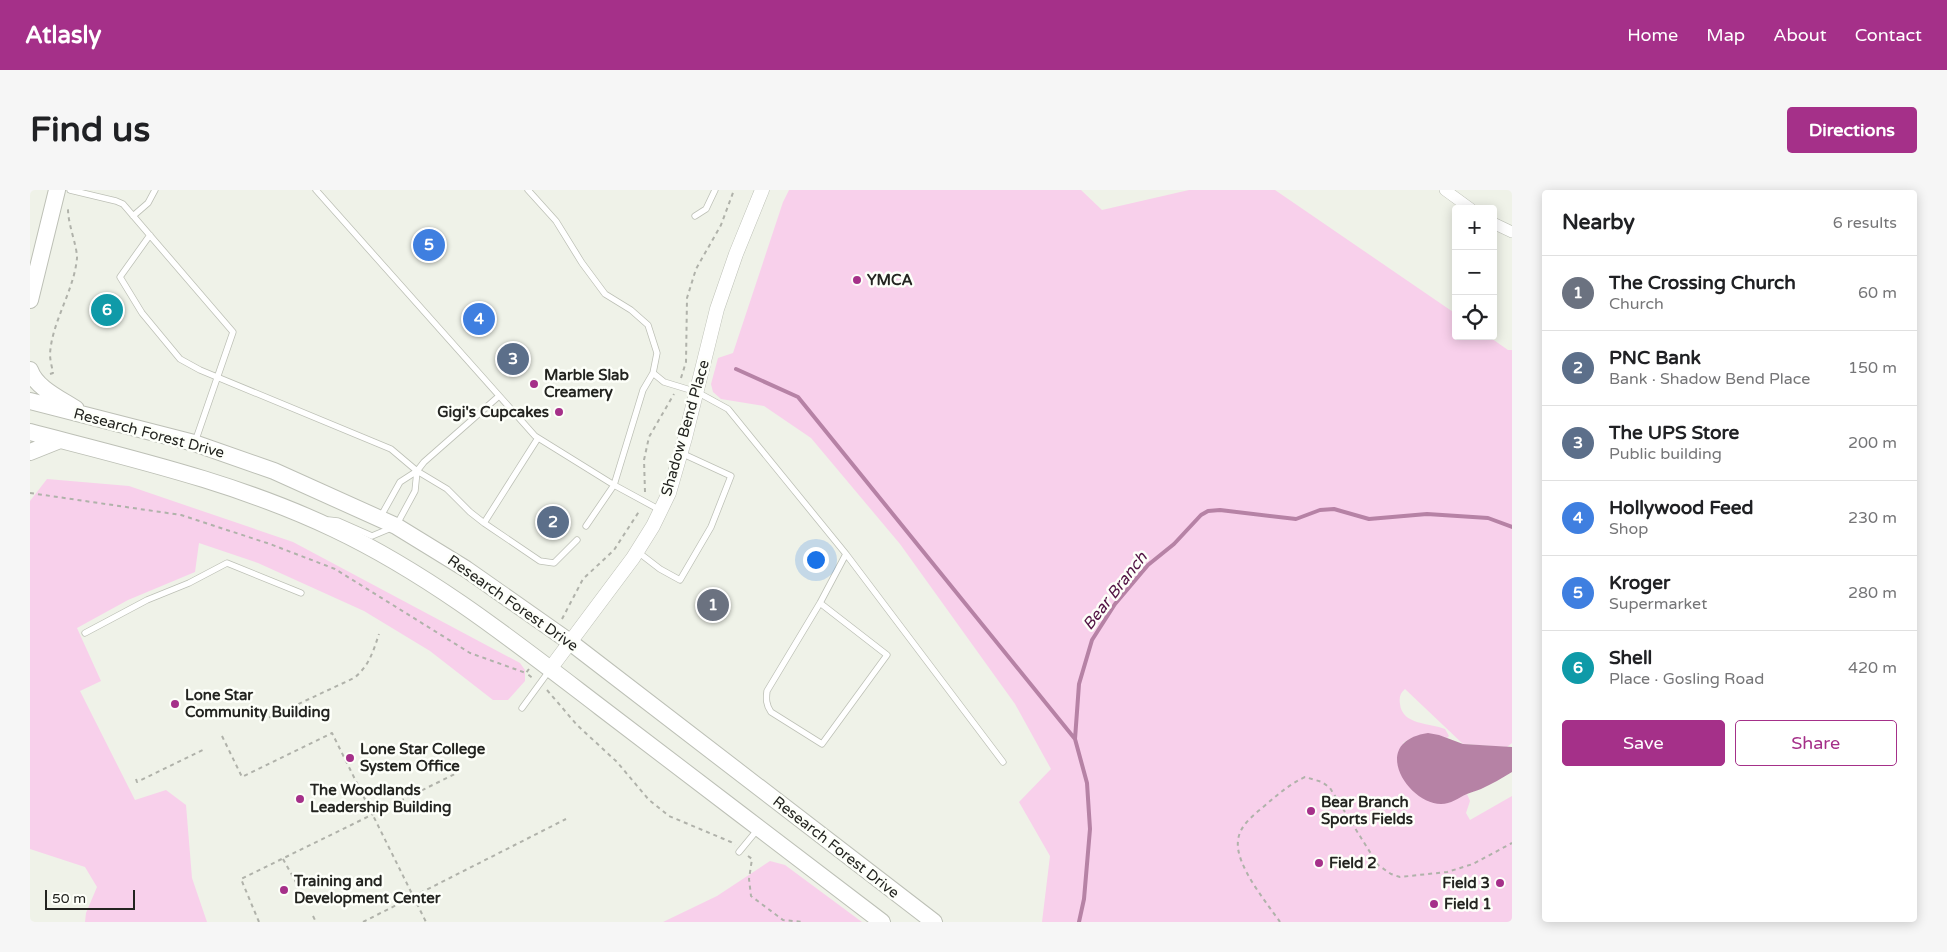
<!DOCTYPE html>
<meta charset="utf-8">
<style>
:root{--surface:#fff;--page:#f6f6f6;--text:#202124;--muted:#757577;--line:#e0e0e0;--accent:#a53089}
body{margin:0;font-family:"Varela Round",sans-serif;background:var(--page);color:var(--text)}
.controls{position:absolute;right:15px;top:15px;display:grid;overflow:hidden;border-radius:5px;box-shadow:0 2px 12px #0003}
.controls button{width:45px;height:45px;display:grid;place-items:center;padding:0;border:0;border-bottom:1px solid var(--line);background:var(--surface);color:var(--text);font:25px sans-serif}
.scale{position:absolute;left:15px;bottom:12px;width:90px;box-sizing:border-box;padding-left:5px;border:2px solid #232420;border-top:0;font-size:14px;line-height:18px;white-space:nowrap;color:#232420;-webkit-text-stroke:4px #fdfff9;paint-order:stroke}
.you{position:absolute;left:785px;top:369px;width:18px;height:18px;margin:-12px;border:4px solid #fff;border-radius:50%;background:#1a73e8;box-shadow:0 0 0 8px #1a73e833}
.badge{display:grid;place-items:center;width:32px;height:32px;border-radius:50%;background:var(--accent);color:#fff;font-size:16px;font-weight:700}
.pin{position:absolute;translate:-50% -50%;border:2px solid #fff;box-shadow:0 1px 5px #0006}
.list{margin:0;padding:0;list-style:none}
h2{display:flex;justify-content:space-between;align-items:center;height:65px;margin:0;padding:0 20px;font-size:21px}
h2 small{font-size:16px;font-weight:400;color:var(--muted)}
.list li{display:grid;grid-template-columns:32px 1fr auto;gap:15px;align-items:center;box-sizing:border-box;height:75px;padding:0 20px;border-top:1px solid var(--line)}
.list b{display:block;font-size:19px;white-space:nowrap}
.list p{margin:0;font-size:16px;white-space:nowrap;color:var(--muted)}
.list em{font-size:16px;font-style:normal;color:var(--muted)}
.actions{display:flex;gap:10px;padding:15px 20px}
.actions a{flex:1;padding:11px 0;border:1px solid var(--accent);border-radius:5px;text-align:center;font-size:18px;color:var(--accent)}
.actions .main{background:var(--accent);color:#fff}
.icon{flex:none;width:28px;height:28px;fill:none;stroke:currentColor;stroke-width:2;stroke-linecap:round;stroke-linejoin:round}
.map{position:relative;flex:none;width:1482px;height:732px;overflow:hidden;border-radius:5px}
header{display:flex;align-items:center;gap:30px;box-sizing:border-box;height:70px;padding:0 25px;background:var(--accent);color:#fff}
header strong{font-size:24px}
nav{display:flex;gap:28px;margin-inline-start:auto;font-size:18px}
.intro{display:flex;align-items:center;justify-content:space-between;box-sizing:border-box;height:120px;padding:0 30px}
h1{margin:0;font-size:35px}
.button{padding:12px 22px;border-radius:5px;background:var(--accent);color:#fff;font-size:18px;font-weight:700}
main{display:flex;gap:30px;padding:0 30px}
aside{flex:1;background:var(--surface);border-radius:5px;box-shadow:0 2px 12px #0003}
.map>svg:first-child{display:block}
.green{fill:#f8d0eb}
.water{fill:#b682a5}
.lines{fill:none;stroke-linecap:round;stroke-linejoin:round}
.stream{stroke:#b682a5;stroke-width:4}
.service-casing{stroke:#bdc0b6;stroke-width:7}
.minor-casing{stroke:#bdc0b6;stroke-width:12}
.tertiary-casing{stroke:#bdc0b6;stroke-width:15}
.secondary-casing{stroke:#bdc0b6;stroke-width:18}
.path{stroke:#b0b2aa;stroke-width:2;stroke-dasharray:4 4;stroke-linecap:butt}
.service{stroke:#fff;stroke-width:5.5}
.minor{stroke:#fff;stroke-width:11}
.tertiary{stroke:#fff;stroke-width:14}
.secondary{stroke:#fff;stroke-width:16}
.poi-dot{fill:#a53089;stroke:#fdfff9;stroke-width:2}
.labels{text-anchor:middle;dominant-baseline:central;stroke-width:5;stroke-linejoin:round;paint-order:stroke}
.poi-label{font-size:15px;font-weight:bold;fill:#232420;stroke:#fdfff9;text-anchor:start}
.street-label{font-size:15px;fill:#232420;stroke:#fdfff9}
.water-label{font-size:16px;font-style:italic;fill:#511243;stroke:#fdfff9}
</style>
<header>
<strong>Atlasly</strong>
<nav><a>Home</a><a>Map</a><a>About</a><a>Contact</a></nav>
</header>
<div class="intro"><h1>Find us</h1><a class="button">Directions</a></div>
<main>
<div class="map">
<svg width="1482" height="732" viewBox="0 0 1482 732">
<rect width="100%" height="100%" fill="#eff2e8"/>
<path class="green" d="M759,0H1051L1072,20L1159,0H1245L1426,124V146H1458L1478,160H1482V553L1477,557L1433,554L1375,499C1370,503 1369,508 1370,514C1372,535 1400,533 1415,539L1419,546L1417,548C1404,543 1385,544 1373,553L1403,612L1418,613L1437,604L1440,611L1436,623L1440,630L1482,606V732H1012L1020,666L989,612L1021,579L985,514L870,354L781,248L734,216L691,209L683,202L681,194L688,168L703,163L753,12Z
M17,289L99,296L263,352L490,473L495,480V491L478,510H463L400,461L334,421L228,373L169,353L165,382L98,410L47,438L71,491L50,501L105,610L136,600L156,615L162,688L177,732H55L56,723L67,697L55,677L0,659V311Z
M740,671L755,675L832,732H633L687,706Z"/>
<path class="water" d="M1398,543L1409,545L1433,554L1482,557V582C1472,588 1462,594 1451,599C1447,601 1441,602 1437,604C1428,608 1421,614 1411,614C1378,614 1338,552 1398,543Z"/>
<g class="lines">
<path class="stream" d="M706,179L768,207L1045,549
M1049,732L1054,709L1060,639L1057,593L1045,549L1049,494L1062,450L1085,414L1118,375L1144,354L1171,325L1178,321L1190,320L1266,329L1290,320L1304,319L1339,329L1397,324L1458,328L1482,337"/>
<defs>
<path id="service" d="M40,0L86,11L93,14L203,142L165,252
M286,0L505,246L584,295L630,320
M498,0L526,31L552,73L575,104L601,120L618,135L627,163L623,183L613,200L584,295L556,336
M103,26L118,13L125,0
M665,26L676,19L685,0
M120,45L90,87L112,123L150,169L170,180L361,259L387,281L417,299L440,322L454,333L508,248
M623,183L634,192L667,202L698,219L816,364L973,572
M351,326L370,292L387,281L394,272L469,206
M299,330L308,331L342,346L366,336L385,301L387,281
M454,333L510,371L524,373L547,350
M608,362L630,379L650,390L681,337L701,286L651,263
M790,413L857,465L792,554L741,522C736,515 736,509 737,501L790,413L816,364
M55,443L117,410L159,393L197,373L271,403
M492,518L519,481
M709,662L728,639"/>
<path id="minor" d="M1415,0L1441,19
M1463,33L1482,42"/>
<path id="tertiary" d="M520,479L603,368L623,336L639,303L655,248L687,119L706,64L732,0"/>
<path id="secondary" d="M0,110L27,0
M0,180C6,198 31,209 46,219
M0,211L164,253L244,281L366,336L436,379L540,452L904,732
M0,242C103,269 208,293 304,339C401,385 485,452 570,517C664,589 758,660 852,732
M0,262L30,250"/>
</defs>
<use href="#service" class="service-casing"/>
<use href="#minor" class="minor-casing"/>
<use href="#tertiary" class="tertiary-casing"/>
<use href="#secondary" class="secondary-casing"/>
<path class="path" d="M20,184L23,183C22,177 20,170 20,164C22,131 44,101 47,68C47,55 38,35 38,19
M651,188L656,172L657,108L666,79L691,35L704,0
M615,302L614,270L619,247L644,204
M0,303L151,325L240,354L305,379L440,463L496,483
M532,429L553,389L584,360L610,320
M499,479L496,483L504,489
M517,500L547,535L587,572L619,610L639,626L701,652L705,655
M232,531L324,488C339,476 343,462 349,444
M192,546L212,587L302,543L396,732
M106,589L107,592L175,559
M718,666L722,669L719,689L721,706L753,730L774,732
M253,669L267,694
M283,726L286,732
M229,732L211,689L425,584
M333,732L536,629
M1250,732C1237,713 1205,675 1208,651C1209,637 1221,627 1232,618C1246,606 1258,595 1275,587L1292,592L1300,598L1348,675L1361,684L1370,687L1417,682L1443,674L1482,653"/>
<use href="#service" class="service"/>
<use href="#minor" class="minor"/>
<use href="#tertiary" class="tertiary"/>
<use href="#secondary" class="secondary"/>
</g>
<g class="poi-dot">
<circle cx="827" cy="90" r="5"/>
<circle cx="504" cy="194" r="5"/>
<circle cx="529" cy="222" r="5"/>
<circle cx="145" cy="514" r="5"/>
<circle cx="320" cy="568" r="5"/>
<circle cx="270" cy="609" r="5"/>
<circle cx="1281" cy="621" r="5"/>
<circle cx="1289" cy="673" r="5"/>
<circle cx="1470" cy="693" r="5"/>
<circle cx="254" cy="700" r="5"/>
<circle cx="1404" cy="714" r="5"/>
</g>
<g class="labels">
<g class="poi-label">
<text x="837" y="90">YMCA</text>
<text x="514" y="185">Marble Slab<tspan x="514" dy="17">Creamery</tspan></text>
<text x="519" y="222" text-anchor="end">Gigi's Cupcakes</text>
<text x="155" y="505">Lone Star<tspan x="155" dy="17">Community Building</tspan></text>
<text x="330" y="559">Lone Star College<tspan x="330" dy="17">System Office</tspan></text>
<text x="280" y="600">The Woodlands<tspan x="280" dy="17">Leadership Building</tspan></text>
<text x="1291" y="612">Bear Branch<tspan x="1291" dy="17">Sports Fields</tspan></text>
<text x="1299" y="673">Field 2</text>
<text x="264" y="691">Training and<tspan x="264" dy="17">Development Center</tspan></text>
<text x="1460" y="693" text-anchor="end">Field 3</text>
<text x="1414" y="714">Field 1</text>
</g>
<g class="street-label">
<text transform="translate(655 238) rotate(-74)">Shadow Bend Place</text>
<text transform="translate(119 243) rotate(15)">Research Forest Drive</text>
<text transform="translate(483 413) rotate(35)">Research Forest Drive</text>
<text transform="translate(806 657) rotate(38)">Research Forest Drive</text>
</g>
<g class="water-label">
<text transform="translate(1085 401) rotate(-52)">Bear Branch</text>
</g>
</g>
</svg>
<div class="controls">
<button>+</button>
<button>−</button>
<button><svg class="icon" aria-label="locate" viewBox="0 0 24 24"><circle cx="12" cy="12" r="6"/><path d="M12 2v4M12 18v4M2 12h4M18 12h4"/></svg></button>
</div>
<div class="scale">50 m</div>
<div class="you"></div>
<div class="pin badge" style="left:683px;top:415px;background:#6b7280">1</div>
<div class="pin badge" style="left:523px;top:332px;background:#5c6f8a">2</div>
<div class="pin badge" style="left:483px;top:169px;background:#5c6f8a">3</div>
<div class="pin badge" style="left:449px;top:129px;background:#3f7fe0">4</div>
<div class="pin badge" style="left:399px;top:55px;background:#3f7fe0">5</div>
<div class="pin badge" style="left:77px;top:120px;background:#0f9aa8">6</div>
</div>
<aside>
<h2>Nearby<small>6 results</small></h2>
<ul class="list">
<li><span class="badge" style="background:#6b7280">1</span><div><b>The Crossing Church</b><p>Church</p></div><em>60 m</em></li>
<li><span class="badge" style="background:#5c6f8a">2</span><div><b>PNC Bank</b><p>Bank · Shadow Bend Place</p></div><em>150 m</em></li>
<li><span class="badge" style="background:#5c6f8a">3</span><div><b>The UPS Store</b><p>Public building</p></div><em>200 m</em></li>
<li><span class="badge" style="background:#3f7fe0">4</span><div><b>Hollywood Feed</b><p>Shop</p></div><em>230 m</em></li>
<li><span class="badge" style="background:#3f7fe0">5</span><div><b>Kroger</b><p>Supermarket</p></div><em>280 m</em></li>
<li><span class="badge" style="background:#0f9aa8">6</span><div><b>Shell</b><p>Place · Gosling Road</p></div><em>420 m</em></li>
</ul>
<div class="actions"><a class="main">Save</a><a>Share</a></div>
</aside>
</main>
